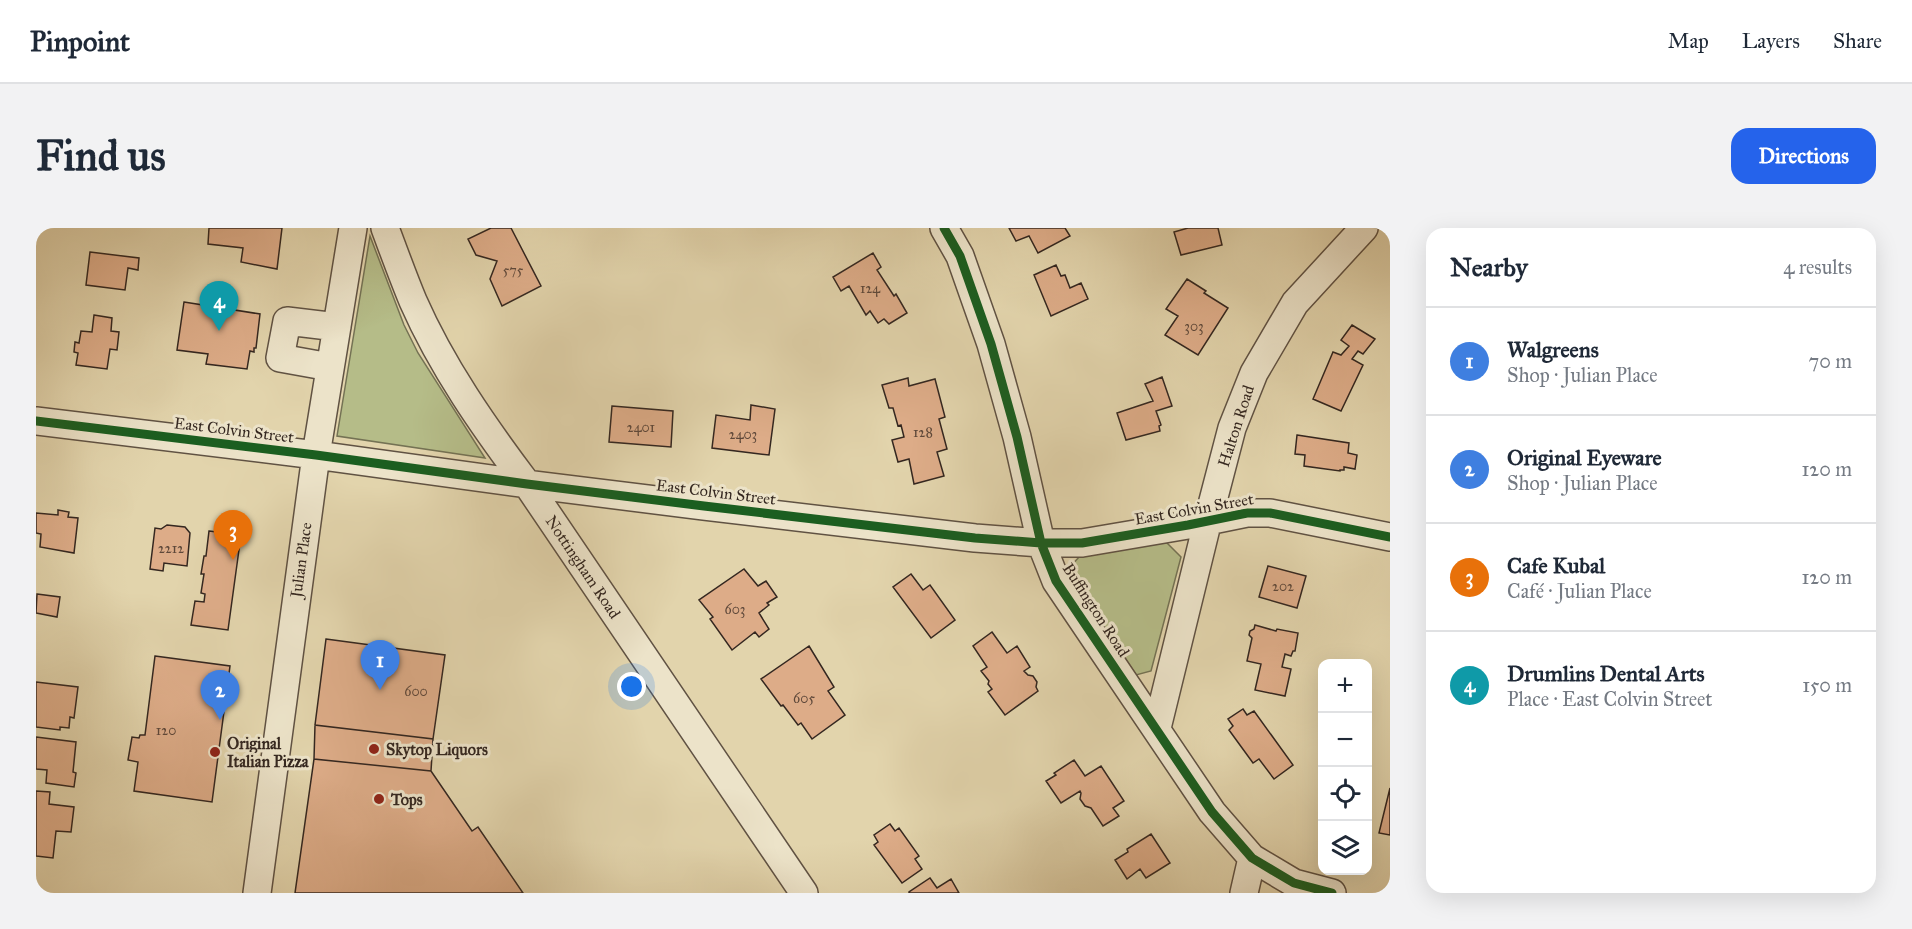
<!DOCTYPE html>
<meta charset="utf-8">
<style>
:root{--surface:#fff;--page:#f2f2f3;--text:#1f2937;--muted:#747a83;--line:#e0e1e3;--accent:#2563eb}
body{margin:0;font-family:"IM FELL Great Primer",serif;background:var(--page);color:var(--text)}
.controls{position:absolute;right:18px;bottom:18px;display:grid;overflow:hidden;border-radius:12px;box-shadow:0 6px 24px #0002}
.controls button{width:54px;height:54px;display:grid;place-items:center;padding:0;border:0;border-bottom:2px solid var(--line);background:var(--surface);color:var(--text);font:30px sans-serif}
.you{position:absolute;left:596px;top:459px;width:21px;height:21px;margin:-15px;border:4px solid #fff;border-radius:50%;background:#1a73e8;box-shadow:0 0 0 9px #1a73e833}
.badge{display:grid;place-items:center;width:39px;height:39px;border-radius:50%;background:var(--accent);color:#fff;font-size:20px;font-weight:700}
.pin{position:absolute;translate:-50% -50px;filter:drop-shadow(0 2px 3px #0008)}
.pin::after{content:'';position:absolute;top:32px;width:21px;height:18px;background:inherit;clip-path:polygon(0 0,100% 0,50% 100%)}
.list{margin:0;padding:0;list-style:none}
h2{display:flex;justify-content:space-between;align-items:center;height:78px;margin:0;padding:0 24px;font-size:26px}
h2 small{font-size:20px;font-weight:400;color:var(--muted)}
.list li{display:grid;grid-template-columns:39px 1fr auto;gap:18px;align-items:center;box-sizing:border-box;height:108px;padding:0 24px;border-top:2px solid var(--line)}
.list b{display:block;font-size:22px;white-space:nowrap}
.list p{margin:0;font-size:20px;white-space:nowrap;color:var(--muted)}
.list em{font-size:20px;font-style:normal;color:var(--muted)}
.icon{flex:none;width:33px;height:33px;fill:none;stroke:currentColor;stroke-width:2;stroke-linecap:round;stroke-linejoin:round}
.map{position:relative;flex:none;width:1354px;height:665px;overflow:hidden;border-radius:18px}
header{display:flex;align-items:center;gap:36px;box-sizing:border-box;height:84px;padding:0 30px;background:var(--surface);border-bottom:2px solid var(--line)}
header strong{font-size:28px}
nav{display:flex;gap:33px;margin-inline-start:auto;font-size:21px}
.intro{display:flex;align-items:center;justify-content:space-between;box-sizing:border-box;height:144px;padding:0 36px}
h1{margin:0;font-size:42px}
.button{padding:15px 27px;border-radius:18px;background:var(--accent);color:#fff;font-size:21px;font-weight:700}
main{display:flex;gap:36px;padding:0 36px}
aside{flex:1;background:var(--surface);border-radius:18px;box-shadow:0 6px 24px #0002}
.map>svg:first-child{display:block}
.green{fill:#b5bc88;stroke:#747254;stroke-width:1.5}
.building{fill:#ddac88;stroke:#342720;stroke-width:1.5}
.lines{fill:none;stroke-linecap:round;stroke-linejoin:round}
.minor-casing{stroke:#605243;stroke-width:30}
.minor{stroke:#ece3c9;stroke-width:27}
.cycleway-casing{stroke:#ece3c9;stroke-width:13}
.cycleway{stroke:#1b5e20;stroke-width:9}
.poi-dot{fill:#8f2418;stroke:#ece3c9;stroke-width:2}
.labels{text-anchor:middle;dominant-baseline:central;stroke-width:6;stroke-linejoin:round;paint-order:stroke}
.number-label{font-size:14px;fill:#5e483a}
.street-label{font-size:16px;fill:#342720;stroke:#ece3c9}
.poi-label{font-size:16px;font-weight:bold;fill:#342720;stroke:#ece3c9;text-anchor:start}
</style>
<header>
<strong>Pinpoint</strong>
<nav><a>Map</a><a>Layers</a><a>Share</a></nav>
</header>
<div class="intro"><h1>Find us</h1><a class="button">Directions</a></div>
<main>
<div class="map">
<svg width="1354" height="665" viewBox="0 0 1354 665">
<rect width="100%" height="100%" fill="#e2d4ac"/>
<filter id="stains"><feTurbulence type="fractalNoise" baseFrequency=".00333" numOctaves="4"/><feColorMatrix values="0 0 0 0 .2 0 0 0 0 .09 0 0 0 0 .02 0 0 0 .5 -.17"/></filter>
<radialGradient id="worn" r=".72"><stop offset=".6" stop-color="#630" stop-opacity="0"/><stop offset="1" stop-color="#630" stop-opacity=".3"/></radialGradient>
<path class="green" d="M334,8L368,97L382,125L449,230L301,208Z
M1129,313L1145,329L1115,443L1100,447L1031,342L1045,327Z"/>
<path class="building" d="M173,0H246L241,41L205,34L207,20L172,16Z
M455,0H475L505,58L466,78L454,51L461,33L440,27L432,11Z
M973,0H1029L1034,8L1002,25L993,8L980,13Z
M1152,0H1182L1186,17L1145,27L1138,4Z
M54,24L103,30L102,42L92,40L89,62L50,57Z
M837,25L845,39L841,42L858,68L860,66L871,85L853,96L848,91L842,95L834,83L830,87L813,58L805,63L797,49Z
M1020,37L1025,48L1029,47L1034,60L1045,55L1052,71L1015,88L998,47Z
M1151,51L1170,63L1168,65L1192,80L1162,127L1129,107L1142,88L1130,81Z
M148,74L224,86L220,120H218V124L214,123L211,141L170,136L172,126L141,122Z
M58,87L76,90L75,103L83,104L81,122L74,121L71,141L40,137L42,125L38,124L39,114L43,115L45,103L56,104Z
M1316,97L1339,111L1327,126L1322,123L1316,131L1327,137L1305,183L1277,171L1297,124L1305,127L1313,118L1305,112Z
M1126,149L1136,178L1120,183L1125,197L1123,198L1124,203L1090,212L1081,185L1117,173L1109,156Z
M872,150L873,158L899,151L909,189L903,191L911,221L901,224L908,248L878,256L873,231L862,234L856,212L868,209L865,197L862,198L857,180H853L846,157Z
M715,177L739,181L733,227L676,220L680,187L714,192Z
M576,178L637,183L635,219L573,214Z
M1261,207L1313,215L1312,225L1321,227L1319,241L1308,239V242H1304V243L1268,238L1269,227L1259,226Z
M22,282L33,284L32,289L42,290L38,325L4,319L5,306L0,305V285L22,287Z
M131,297L149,299L154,305L151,338L128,335L127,343L114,341L119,300L125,301Z
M173,303L205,307L192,402L155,397L159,373L168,374L169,366L165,365L168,346H165L168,328H170Z
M1232,338L1270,348L1261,380L1223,369Z
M708,341L722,358L730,353L741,369L731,375L733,377L723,385L733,401L723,409L719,404L696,422L674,391L677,389L663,372Z
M875,346L887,362L894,357L919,392L895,410L857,359Z
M1,366L24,369L21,389L0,385Z
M1219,397L1240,403L1241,401L1262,405L1259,423H1257L1255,428L1249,426L1246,439L1255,441L1249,468L1219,462L1225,436L1211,433L1216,410L1213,407L1214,403L1218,401Z
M956,404L971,425L981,418L994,439L988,443L992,447L997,448L1001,454L1000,459L1002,463L969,487L952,464L956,461L952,456L953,453L945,443L951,439L937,418Z
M290,411L409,427L397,511L279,497Z
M773,418L798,459L792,463L809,487L776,511L765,495L762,497L747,477L745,478L725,451Z
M119,428L194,438L176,574L98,563L102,534L92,532L96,509L103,510L104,507H109Z
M0,454L42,459L38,490L34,489L33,500L24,499V502L0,499Z
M1207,481L1211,487L1218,483L1257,537L1238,551L1223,531L1217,535L1193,502L1197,498L1192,491Z
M279,497L397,511L395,543L278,531Z
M0,509L40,514L37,544L40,545L38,559L10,555L11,542L0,541Z
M278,531L395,543L436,603L442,599L487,665H259Z
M1038,532L1049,548L1065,538L1088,573L1077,580L1083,588L1067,598L1055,580L1049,578L1044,571L1045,565L1044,563L1025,575L1010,553L1020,547L1018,545Z
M1354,560V607L1343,605Z
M0,563L14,564L13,576L38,579L35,604L20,603L17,630L0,628Z
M854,596L859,603L863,600L883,628L879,631L886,641L866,655L838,617L842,614L838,607Z
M1115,606L1134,635L1110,650L1104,641L1091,651L1079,632L1092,624L1091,621Z
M894,650L901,660L915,651L923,665H873V664Z"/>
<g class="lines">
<defs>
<path id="minor" d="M349,0C358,24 367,49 377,73C406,139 448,199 491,256L768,665
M908,0L924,28L955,116L981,209L1005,315L1020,353L1176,584L1216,630L1258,655L1296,665
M294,139L244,130L251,93L301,99
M0,193L280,227L491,256L668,278L939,310L1005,315H1046L1152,297L1211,285H1234L1354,309
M1121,500L1172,292L1196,200L1218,145L1259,75L1328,0
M221,665L280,227L317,0
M1208,665L1216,630"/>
</defs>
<use href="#minor" class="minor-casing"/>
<use href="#minor" class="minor"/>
<defs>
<path id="cycleway" d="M908,0L924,28L955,116L981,209L1005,315L1020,353L1176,584L1216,630L1258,655L1296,665
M0,193L280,227L491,256L668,278L939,310L1005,315H1046L1152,297L1211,285H1234L1354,309"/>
</defs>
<use href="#cycleway" class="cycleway-casing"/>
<use href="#cycleway" class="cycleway"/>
</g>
<g class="poi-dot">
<circle cx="338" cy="521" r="6"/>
<circle cx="179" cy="524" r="6"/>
<circle cx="343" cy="571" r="6"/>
</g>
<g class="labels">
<g class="number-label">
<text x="477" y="42">575</text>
<text x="834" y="60">124</text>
<text x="1158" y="98">303</text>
<text x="605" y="199">2401</text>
<text x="887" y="204">128</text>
<text x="707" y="206">2403</text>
<text x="135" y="320">2212</text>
<text x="1247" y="358">202</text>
<text x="699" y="381">603</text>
<text x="380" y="463">600</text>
<text x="768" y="470">605</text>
<text x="130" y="502">120</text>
</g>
<g class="street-label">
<text transform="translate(1200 198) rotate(-72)">Halton Road</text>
<text transform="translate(198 202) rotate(7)">East Colvin Street</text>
<text transform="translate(680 264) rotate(7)">East Colvin Street</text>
<text transform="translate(1158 281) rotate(-10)">East Colvin Street</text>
<text transform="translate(265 332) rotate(-82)">Julian Place</text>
<text transform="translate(547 339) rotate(56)">Nottingham Road</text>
<text transform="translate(1060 382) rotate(57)">Buffington Road</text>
</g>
<g class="poi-label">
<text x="191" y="515">Original<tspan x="191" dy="18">Italian Pizza</tspan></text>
<text x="350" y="521">Skytop Liquors</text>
<text x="355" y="571">Tops</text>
</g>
</g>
<rect width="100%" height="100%" filter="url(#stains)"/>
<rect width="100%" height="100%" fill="url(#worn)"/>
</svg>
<div class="controls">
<button>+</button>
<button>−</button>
<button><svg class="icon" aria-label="locate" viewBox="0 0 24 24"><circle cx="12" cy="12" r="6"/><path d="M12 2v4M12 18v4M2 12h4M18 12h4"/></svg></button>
<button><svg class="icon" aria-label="layers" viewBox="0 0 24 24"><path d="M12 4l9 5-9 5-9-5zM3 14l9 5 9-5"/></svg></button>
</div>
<div class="you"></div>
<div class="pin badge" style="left:344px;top:462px;background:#3f7fe0">1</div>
<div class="pin badge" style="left:184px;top:492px;background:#3f7fe0">2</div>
<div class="pin badge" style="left:197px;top:332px;background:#e8710a">3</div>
<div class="pin badge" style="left:183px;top:103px;background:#0f9aa8">4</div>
</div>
<aside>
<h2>Nearby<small>4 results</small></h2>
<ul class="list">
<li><span class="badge" style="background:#3f7fe0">1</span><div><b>Walgreens</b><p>Shop · Julian Place</p></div><em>70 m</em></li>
<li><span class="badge" style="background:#3f7fe0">2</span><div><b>Original Eyeware</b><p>Shop · Julian Place</p></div><em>120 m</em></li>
<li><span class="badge" style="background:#e8710a">3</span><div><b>Cafe Kubal</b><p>Café · Julian Place</p></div><em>120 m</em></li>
<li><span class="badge" style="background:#0f9aa8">4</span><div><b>Drumlins Dental Arts</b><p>Place · East Colvin Street</p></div><em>150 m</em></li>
</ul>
</aside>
</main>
